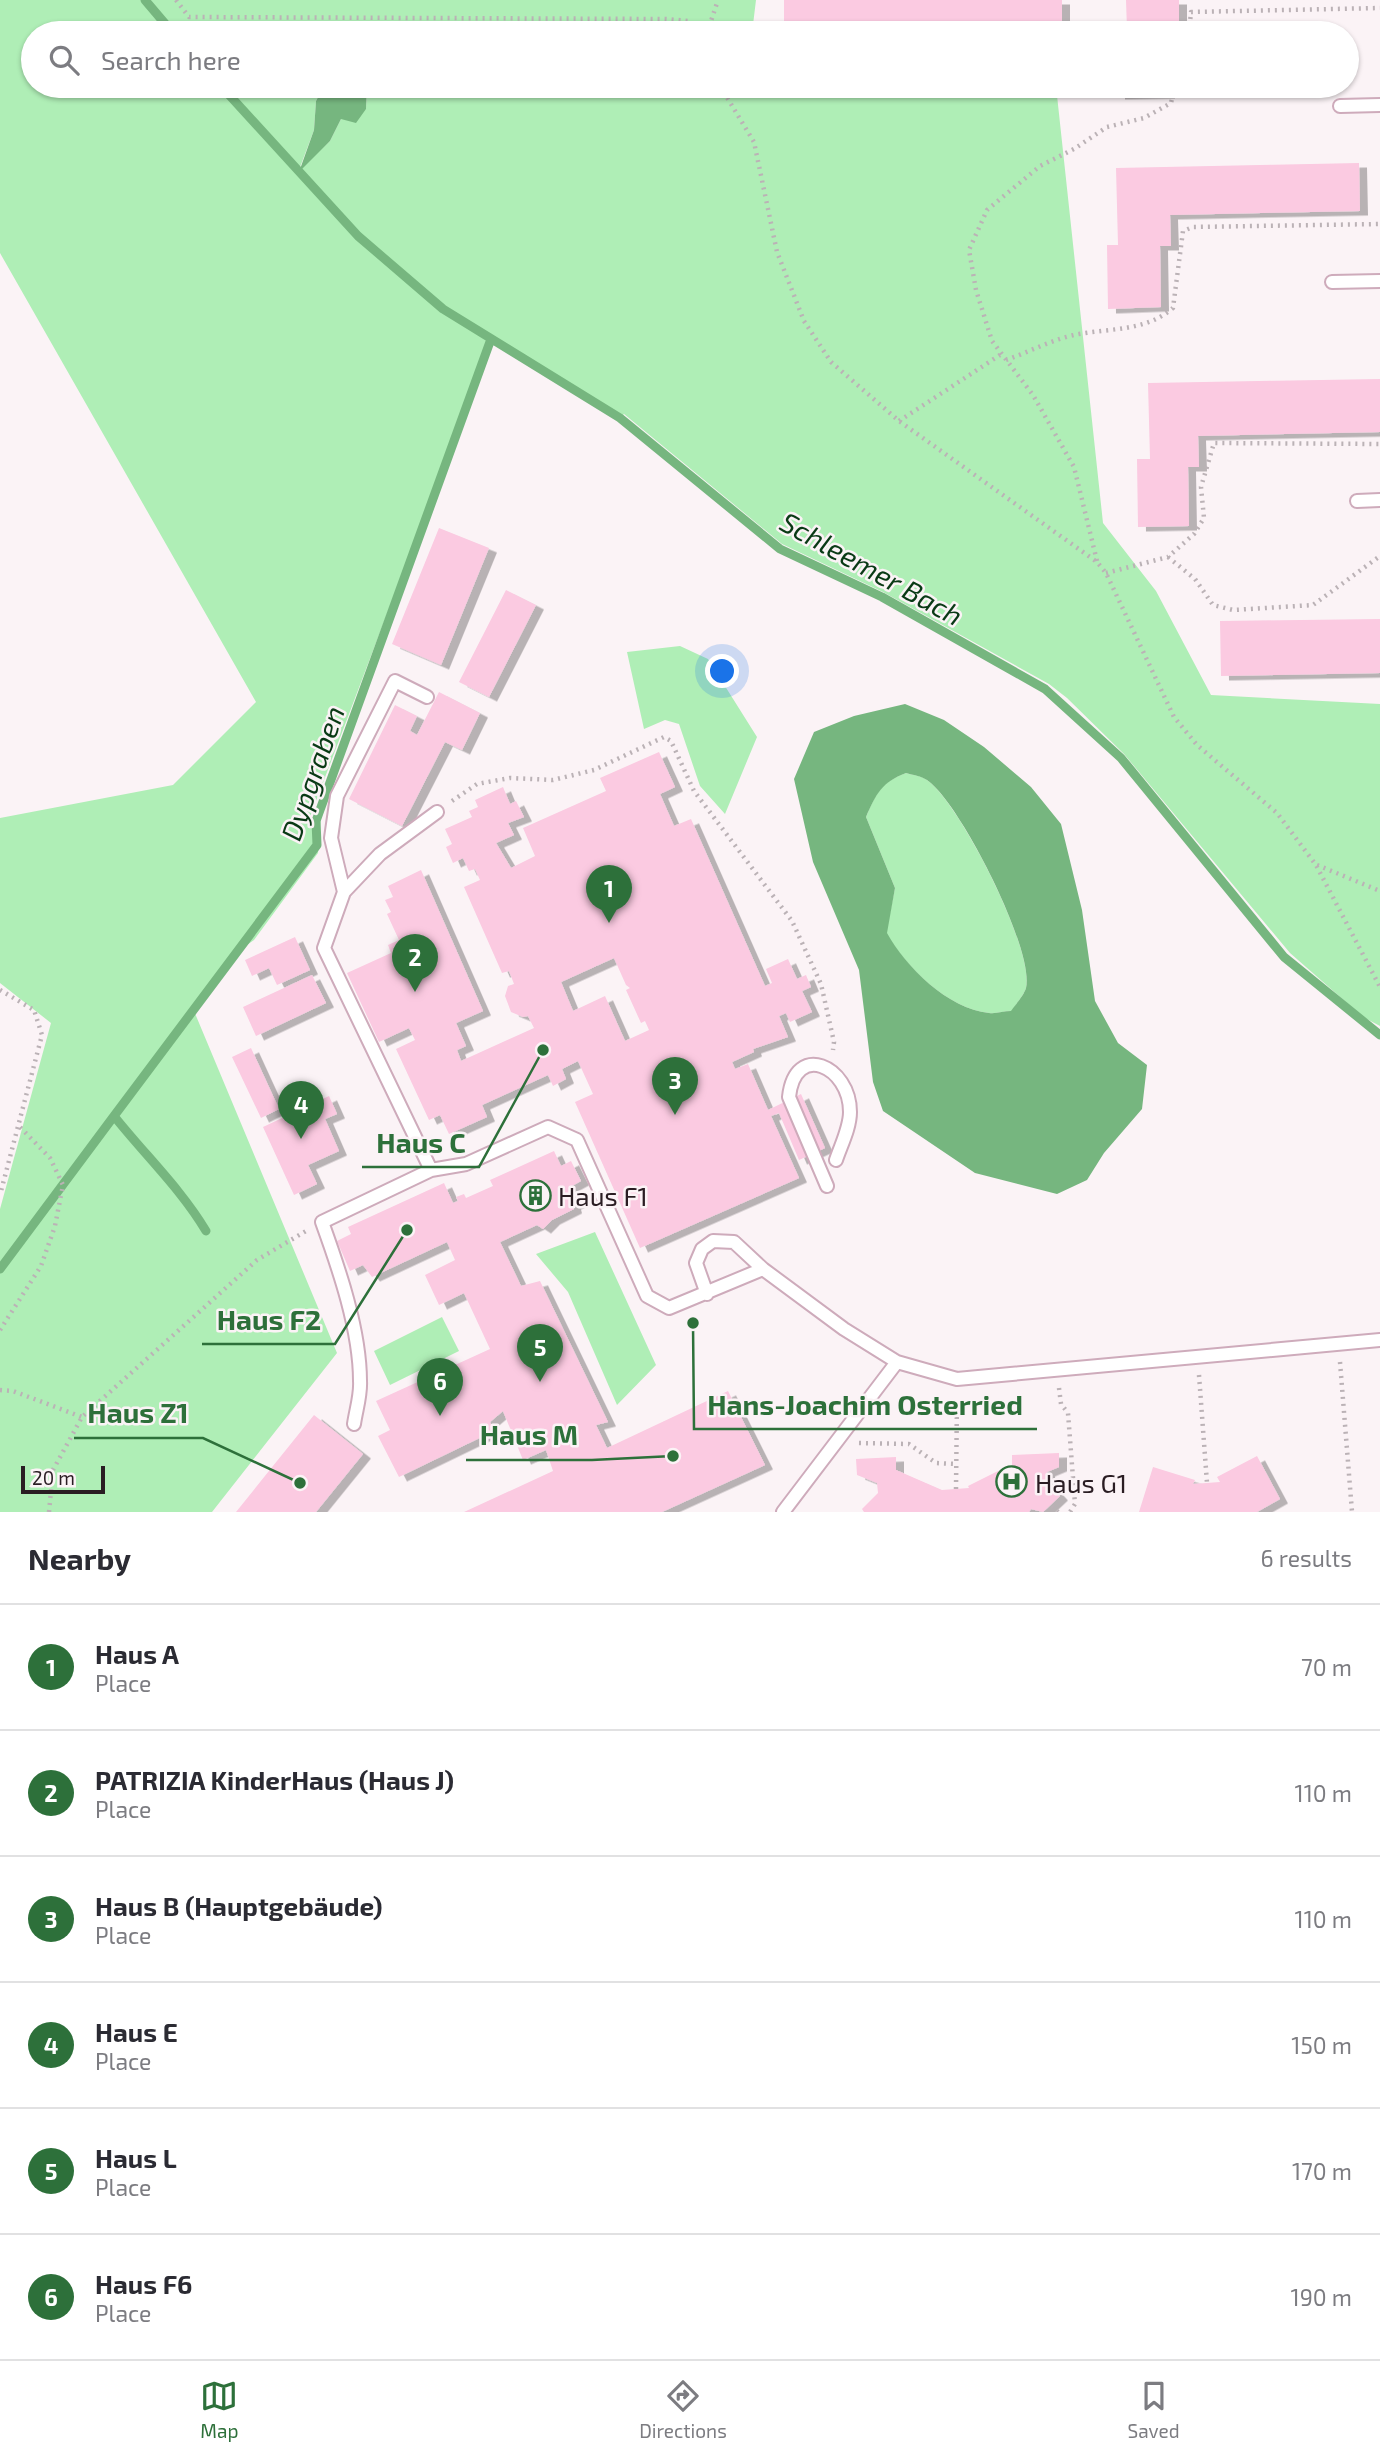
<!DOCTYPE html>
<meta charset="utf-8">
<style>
:root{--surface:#fff;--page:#f2f2f3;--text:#2b2b33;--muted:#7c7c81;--line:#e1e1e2;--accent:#2d703a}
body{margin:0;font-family:"Exo 2",sans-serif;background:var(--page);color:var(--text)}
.scale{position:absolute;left:21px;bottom:18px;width:84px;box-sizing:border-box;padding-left:7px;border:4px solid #2a1d23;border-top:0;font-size:19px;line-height:24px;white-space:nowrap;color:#2a1d23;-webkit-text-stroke:5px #fbf3f6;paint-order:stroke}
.you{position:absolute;left:723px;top:672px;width:24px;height:24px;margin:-18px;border:5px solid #fff;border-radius:50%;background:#1a73e8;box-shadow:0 0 0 10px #1a73e833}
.badge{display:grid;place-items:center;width:46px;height:46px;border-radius:50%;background:var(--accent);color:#fff;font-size:23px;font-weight:700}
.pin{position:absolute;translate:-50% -58px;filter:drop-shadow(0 2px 4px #0008)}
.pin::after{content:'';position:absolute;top:37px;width:24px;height:21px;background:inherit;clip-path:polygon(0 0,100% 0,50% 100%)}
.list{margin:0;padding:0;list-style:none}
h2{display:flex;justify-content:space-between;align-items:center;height:91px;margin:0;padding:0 28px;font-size:30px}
h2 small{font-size:23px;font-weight:400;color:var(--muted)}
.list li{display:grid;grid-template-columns:46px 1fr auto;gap:21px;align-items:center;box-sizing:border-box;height:126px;padding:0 28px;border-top:2px solid var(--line)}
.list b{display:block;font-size:26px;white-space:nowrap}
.list p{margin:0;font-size:23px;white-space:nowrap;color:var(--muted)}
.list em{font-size:23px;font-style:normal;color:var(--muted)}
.icon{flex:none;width:38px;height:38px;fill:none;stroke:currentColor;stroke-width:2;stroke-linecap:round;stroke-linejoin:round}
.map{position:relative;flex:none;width:1380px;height:1512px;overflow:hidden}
.search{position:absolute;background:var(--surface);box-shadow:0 2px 5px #0004;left:21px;right:21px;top:21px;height:77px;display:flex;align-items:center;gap:18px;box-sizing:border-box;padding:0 24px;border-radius:38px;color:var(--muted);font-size:26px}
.sheet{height:847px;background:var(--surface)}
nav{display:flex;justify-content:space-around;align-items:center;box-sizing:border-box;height:98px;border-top:2px solid var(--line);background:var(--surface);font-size:19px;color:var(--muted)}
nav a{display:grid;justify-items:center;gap:4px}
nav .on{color:var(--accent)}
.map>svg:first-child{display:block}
.green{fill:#afeeb6}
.water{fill:#76b67f;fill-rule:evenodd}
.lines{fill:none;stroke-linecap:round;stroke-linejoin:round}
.stream{stroke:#76b67f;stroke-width:9}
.building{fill:#fbcae1;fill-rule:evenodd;filter:url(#shadow)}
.service-casing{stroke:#ceabbb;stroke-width:16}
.path{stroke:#bbb2b6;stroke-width:4.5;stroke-dasharray:2 5;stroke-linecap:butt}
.service{stroke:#fff;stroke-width:12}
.labels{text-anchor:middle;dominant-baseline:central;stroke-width:5;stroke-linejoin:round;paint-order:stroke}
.poi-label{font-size:26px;fill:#2a1d23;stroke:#fbf3f6;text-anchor:start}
.water-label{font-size:28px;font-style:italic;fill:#093a15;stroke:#fbf3f6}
.leader{fill:none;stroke:#2d703a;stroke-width:2.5}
.callout-dot{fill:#2d703a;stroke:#fbf3f6;stroke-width:2.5}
.callout-label{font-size:28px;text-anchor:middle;font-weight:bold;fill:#2d703a;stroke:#fbf3f6;stroke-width:5;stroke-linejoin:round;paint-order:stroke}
</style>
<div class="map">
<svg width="1380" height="1512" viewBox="0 0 1380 1512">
<defs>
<filter id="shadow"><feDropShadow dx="8" dy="4.5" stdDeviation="0" flood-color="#0004"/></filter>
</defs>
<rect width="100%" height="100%" fill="#fbf3f6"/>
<path class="green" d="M0,0H756L752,33H33V86H324L316,101L314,130L299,170L330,141L341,119L366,109L367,86H746L747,89L1056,86L1103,523L1156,591L1211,695L1380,704V1026L1363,1017L1290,953L1124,754L1067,698L1049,684L883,592L782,544L624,414L619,418L491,339L310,817H321L318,853L254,940L237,952L194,1011L337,1353L212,1512H0V1209L51,1023L0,983V818L173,785L256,702L0,253Z
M680,646L708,659L757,737L725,814L700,786L679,724L665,720L644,729L627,652Z
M906,773C913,775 922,776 927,780C959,802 1035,950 1026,988C1024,995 1016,1004 1012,1011C1005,1011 996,1014 989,1013C948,1009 905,966 886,933L895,888L866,817C877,792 880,783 906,773Z
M595,1232L656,1365L617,1405L568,1292L536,1254Z
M442,1317L459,1351L390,1385L374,1351Z"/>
<path class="water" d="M324,86H367L366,109L356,123L341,119L330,141L299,172L314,130L316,101Z
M905,704L944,720L984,747L1031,787L1061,824L1082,910L1095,1001L1118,1043L1147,1065L1142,1109L1104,1153L1087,1180L1057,1194L975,1173L883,1111L873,1082L859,970L813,862L794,779L814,732L854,716ZM906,773C913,775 921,776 927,780C959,801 1035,950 1026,988C1024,995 1016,1004 1011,1011C1004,1011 996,1014 989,1013C948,1009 905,966 887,933L895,888L866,817C876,794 882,782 906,773Z"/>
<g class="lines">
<path class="stream" d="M145,0L173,33
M221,86L358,236L443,309L620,418L780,549L882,597L1045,689L1121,758L1284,957L1380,1035
M206,1231C181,1189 145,1155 114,1116L317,845L316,821L491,339
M0,1269L114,1116"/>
</g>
<path class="building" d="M784,0H1062V33H784Z
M1126,0H1179V33H1116V31L1127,30Z
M1117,86H1167V94L1117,95Z
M1359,163L1360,211L1170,215L1171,246H1160L1161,307L1108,309L1107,245H1118L1116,168Z
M1380,379V432L1198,436L1199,467H1188L1189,526L1138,527L1137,459H1150L1148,383Z
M439,528L489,548L441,665L392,644Z
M506,590L536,605L489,697L459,682Z
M1380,619V673L1221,676L1220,621Z
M439,692L480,713L462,750L445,742L402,826L349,799L395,705L417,716L410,731L417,735Z
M659,752L675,787L660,794L674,826L691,819L765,986L772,983L766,969L788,959L797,979L806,975L811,987L802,991L812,1012L790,1022L786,1013L779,1016L788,1037L753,1049L754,1052L732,1062L735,1069L748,1064L768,1110L801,1094L825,1148L799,1160L779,1113L771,1116L799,1178L640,1248L575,1102L593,1094L578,1061L562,1069L566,1079L553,1086L548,1075L482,1105L487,1117L449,1134L440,1115L429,1120L396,1049L415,1040L409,1028L379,1042L347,973L391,953L388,945L399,940L387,914L391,912L385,900L393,897L388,886L421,870L483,1011L456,1023L466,1046L457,1050L461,1061L534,1028L528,1016L523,1017L511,1012L505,996L508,986L514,984L509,971L502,973L464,887L480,880L475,869L469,871L463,858L453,863L446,847L452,844L445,829L472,817L469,811L478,807L475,800L503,787L510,804L516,801L524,817L508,823L514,835L496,843L511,868L535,856L523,828L606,791L600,778ZM614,958L626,985L630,988L626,990L641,1023L645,1021L649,1030L625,1041L605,996L573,1011L561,982Z
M295,937L310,970L277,985L269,968L252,976L245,960Z
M312,975L326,1003L256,1036L243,1007Z
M251,1048L279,1109L261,1118L232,1057Z
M329,1096L337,1114L325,1119L339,1151L308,1165L317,1184L294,1195L263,1127Z
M554,1151L561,1166L571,1161L581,1181L570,1187L577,1203L573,1205L574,1209L552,1220L543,1229L537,1225L500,1242L521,1286L540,1281L608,1422L596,1425L607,1448L728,1391L765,1465L662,1512H464L553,1471L546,1450L523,1460L503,1411L490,1422L494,1431L399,1477L378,1436L390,1430L376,1401L490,1349L464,1293L439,1305L425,1275L455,1260L447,1242L372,1277L363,1265L350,1271L337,1241L351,1234L348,1227L444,1183L453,1203L458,1201L456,1197L464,1194L466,1198L493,1186L490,1180Z
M314,1415L363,1454L316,1512H236Z
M1059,1453V1467L1047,1472L1048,1483L1060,1496L1043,1512L1031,1509L1029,1512H864L862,1509L878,1493L877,1483L857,1475L856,1459L896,1457V1470L942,1490L969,1488L968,1486L998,1471L1012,1468V1455Z
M1257,1456L1280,1499L1257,1512H1139L1153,1467L1195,1480L1193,1484L1220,1482L1217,1477Z"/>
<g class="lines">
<defs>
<path id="service" d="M1340,106L1380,105
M1332,282L1380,281
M1357,501L1380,500
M344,892L331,838L337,796L395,681L427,697
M431,1170L324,948L344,892L380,854L437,812
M827,1186L789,1097C795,1041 850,1066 850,1112C850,1128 841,1145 836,1160
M707,1294L696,1263L702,1249L713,1241L734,1242L763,1269
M354,1424C356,1410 361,1395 360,1381C360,1330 339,1269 322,1222L431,1170L466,1164L548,1127L577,1140L647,1296L669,1308L763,1269L844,1329L897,1362L957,1379L1380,1340
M783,1512L897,1362"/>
</defs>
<use href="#service" class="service-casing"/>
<path class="path" d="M176,0L189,17L666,19L689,21L706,33
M707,33L718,0
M1189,33L1191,12L1380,8
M720,86L754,142L777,252L804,321L831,362L899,421L1097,562L1106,573L1174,717L1197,745L1277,813L1316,865L1380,987
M1006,360C1029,352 1055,338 1079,334C1113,328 1146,331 1173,308L1183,231L1193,227L1380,224
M899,421L1000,355
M1168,557L1195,579L1213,605L1233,610L1313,605L1380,556
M1097,561L1074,467L1033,395L992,341L976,290L969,250L987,210L1040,166L1074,149L1107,127L1144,118L1171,103L1175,86
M1106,573L1168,557L1194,534L1204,518L1201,487L1214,443L1380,444
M452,801L477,784L510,778L553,780L594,770L664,737L671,741L694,791L792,921L821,984L834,1042L833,1050
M1317,865L1380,891
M0,990L34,1010L42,1035L0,1195
M0,1330L41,1266L55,1226L63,1185L50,1158L19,1126
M1340,1362L1352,1512
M1199,1375L1207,1483
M1059,1388L1061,1404L1068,1413L1075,1504L1070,1512
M0,1390L13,1391L82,1417
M859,1443L909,1444L936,1463L956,1464
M956,1489L957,1399
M1052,1506L1058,1512
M49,1512L53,1470L82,1417L257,1260L306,1231"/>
<use href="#service" class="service"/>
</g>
<defs>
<symbol id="building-ring" viewBox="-11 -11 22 22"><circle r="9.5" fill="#fbf3f6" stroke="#2d703a" stroke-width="1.5"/><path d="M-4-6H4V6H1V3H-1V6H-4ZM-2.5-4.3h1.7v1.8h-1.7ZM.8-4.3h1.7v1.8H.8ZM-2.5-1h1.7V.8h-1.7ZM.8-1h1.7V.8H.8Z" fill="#2d703a"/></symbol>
<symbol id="hospital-ring" viewBox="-11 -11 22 22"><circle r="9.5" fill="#fbf3f6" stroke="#2d703a" stroke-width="1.5"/><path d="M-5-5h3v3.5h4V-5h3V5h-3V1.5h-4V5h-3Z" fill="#2d703a"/></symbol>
</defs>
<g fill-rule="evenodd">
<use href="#building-ring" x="518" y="1178" width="35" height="35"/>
<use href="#hospital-ring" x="994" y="1464" width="35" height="35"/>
</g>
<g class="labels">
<g class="poi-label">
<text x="558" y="1195">Haus F1</text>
<text x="1035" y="1482">Haus G1</text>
</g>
<g class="water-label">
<text transform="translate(872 568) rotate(29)">Schleemer Bach</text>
<text transform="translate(312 773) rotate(-71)">Dypgraben</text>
</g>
</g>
<path class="leader" d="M543 1050L479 1167H362M407 1230L335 1344H202M693 1323L694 1429H1037M300 1483L203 1438H74M673 1456L592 1460H466"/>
<g class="callout-dot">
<circle cx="543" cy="1050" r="7"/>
<circle cx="407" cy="1230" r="7"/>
<circle cx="693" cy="1323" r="7"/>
<circle cx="300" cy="1483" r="7"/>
<circle cx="673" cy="1456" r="7"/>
</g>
<g class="callout-label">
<text x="421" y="1153">Haus C</text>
<text x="269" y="1330">Haus F2</text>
<text x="865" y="1415">Hans-Joachim Osterried</text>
<text x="138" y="1423">Haus Z1</text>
<text x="529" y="1445">Haus M</text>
</g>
</svg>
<div class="scale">20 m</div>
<div class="you"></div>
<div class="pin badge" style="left:609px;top:923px">1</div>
<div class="pin badge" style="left:415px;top:992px">2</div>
<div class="pin badge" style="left:675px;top:1115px">3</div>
<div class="pin badge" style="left:301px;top:1139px">4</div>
<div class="pin badge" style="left:540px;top:1382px">5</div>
<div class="pin badge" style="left:440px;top:1416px">6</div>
<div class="search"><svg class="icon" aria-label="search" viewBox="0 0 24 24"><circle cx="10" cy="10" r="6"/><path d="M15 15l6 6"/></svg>Search here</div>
</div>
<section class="sheet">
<h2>Nearby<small>6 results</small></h2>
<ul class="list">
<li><span class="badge">1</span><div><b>Haus A</b><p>Place</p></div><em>70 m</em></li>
<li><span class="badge">2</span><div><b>PATRIZIA KinderHaus (Haus J)</b><p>Place</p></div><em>110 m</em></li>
<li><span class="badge">3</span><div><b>Haus B (Hauptgebäude)</b><p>Place</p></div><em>110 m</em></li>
<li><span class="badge">4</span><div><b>Haus E</b><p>Place</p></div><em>150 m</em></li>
<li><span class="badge">5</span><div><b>Haus L</b><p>Place</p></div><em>170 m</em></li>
<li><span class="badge">6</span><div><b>Haus F6</b><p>Place</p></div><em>190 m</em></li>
</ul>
</section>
<nav>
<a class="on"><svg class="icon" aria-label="map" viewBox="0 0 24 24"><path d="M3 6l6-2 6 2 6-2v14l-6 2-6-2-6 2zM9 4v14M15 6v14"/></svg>Map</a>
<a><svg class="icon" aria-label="directions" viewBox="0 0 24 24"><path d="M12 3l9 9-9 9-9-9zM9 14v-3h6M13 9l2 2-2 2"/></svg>Directions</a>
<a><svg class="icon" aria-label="saved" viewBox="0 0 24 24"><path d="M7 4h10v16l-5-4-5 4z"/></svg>Saved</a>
</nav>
